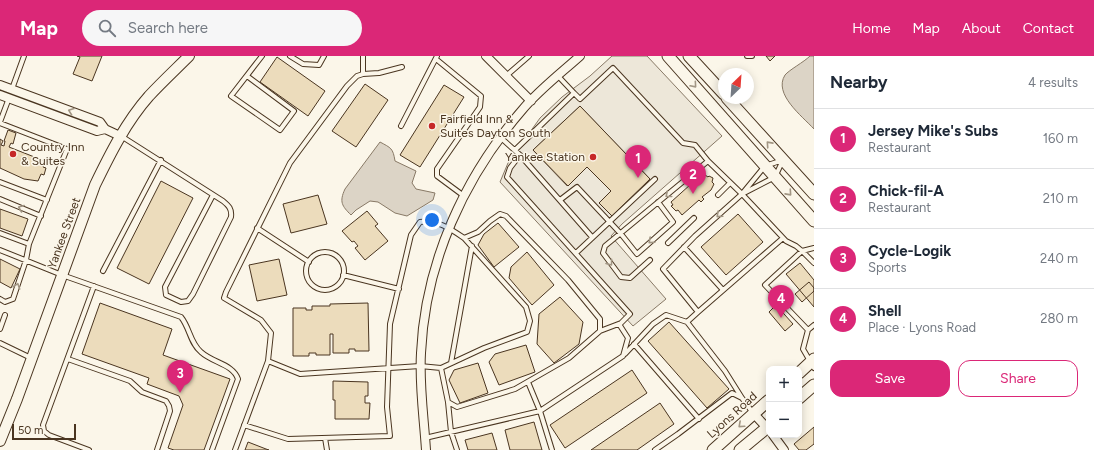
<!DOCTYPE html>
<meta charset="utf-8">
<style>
:root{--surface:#fff;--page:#f6f6f7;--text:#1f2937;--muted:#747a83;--line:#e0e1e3;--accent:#db2777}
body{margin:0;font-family:Figtree,sans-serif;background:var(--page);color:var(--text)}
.controls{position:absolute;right:12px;bottom:12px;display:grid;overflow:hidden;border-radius:8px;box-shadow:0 2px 10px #0003}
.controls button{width:36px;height:36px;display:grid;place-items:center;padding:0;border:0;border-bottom:1px solid var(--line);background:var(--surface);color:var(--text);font:20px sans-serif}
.compass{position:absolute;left:718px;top:12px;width:36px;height:36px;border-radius:50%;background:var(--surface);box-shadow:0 2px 10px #0003;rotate:25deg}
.scale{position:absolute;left:12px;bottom:10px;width:64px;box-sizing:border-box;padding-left:4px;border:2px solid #4a3520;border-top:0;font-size:11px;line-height:14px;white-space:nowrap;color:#4a3520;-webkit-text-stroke:3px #fbf6e9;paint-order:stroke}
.you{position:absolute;left:432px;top:164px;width:14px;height:14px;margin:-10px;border:3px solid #fff;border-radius:50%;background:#1a73e8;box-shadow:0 0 0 6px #1a73e833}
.badge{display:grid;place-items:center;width:26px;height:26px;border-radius:50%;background:var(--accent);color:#fff;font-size:13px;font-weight:700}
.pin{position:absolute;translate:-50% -33px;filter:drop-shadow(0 1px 2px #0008)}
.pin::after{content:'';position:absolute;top:21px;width:14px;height:12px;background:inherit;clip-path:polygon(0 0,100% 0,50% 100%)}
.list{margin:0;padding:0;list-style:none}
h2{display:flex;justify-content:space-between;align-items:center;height:52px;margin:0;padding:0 16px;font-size:17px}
h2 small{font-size:13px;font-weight:400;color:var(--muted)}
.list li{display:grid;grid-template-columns:26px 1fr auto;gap:12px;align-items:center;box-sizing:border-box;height:60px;padding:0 16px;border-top:1px solid var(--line)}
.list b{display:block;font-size:15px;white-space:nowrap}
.list p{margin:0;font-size:13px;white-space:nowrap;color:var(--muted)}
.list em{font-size:13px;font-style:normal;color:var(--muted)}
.actions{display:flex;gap:8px;padding:12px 16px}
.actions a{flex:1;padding:9px 0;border:1px solid var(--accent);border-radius:12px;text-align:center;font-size:14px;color:var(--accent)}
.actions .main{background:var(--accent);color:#fff}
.icon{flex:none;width:22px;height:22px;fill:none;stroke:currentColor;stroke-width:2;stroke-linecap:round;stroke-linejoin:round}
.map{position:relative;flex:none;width:814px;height:394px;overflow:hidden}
header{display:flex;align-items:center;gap:24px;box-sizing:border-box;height:56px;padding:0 20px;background:var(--accent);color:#fff}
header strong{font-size:19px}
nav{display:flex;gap:22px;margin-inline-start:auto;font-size:14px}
.search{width:280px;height:36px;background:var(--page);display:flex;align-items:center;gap:10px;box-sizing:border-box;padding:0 14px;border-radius:22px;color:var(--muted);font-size:15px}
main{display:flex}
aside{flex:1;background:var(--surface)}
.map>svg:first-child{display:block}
.parking{fill:#ede7d9;stroke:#887966;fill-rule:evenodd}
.water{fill:#dcd4c6;stroke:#887966}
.building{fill:#ecdcbc;stroke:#4a3520}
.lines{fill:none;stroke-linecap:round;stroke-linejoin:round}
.service-casing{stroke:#4a3520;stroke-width:6}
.minor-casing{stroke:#4a3520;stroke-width:10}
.tertiary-casing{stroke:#4a3520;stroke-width:12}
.secondary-casing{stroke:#4a3520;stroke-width:13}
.service{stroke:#fbf6e9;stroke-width:4}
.minor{stroke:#fbf6e9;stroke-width:8}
.tertiary{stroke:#fbf6e9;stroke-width:10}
.secondary{stroke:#fbf6e9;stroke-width:11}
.oneway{stroke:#a29684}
.poi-dot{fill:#c62828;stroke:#fbf6e9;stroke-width:1.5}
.labels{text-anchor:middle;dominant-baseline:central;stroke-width:3;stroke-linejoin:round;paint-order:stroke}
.poi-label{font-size:12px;fill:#4a3520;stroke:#fbf6e9;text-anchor:start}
.street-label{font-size:12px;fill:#4a3520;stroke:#fbf6e9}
</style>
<header>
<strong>Map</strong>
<div class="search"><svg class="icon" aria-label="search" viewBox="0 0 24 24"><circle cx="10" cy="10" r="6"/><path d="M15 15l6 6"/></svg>Search here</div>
<nav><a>Home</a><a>Map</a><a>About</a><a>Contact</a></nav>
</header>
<main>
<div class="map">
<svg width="814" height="394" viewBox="0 0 814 394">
<rect width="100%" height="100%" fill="#fbf6e9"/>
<path class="parking" d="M612,0H647L722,80L622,168L611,180L666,243L633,270L500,126L508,107L540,62L562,41L590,20ZM580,50L650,123L612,160L599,147L611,135L587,111L567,130L533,94Z"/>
<path class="water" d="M810,0H814V73C802,60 773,38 785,19C789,14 804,6 810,0Z
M380,86C391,92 393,92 395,105L416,115L412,127L416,133L435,137L433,144L407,160L395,157L378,146L370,145L356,154L351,159C342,150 339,146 345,133Z"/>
<path class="building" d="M77,0H102L92,25L73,18L80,1Z
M766,0H775L770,5Z
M277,1L325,35L308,60L260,26Z
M365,28L388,44L356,91L332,75Z
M444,29L464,41L420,111L400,99Z
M580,50L650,123L612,160L599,147L611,135L587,111L568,130L533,94Z
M8,74L16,77L13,88L11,87L9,91L42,104L41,107L44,108L43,111L46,112L44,119L41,118L38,125L24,123L0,112V83L3,85L1,89L4,90L5,85H4Z
M705,119L708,121L709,120L713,122L712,126L714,128L711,134L702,141L704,143L701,146L699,144L682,159L678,154L676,155L671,150L673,149L671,146L691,128L689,126L692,123L694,125L699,121Z
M161,125L193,142L149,228L117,212Z
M318,139L327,168L291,177L283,148Z
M0,153L28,163L22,180L0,172Z
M367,155L378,168L375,170L388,185L365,204L355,192L358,190L354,185L352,186L342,175Z
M738,158L763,186L726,219L701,191Z
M498,167L519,191L494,211L478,189L484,178Z
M527,196L554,229L532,249L509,222L511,211Z
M0,203L20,213L11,232L0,226Z
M279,203L287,239L257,245L249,209Z
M800,207L814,224V251L786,218Z
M809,226L814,232V235L802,246L795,238Z
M560,241L583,266L579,288L554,307L537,288L539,258Z
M100,247L172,273L163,299L230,323L204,394H174L168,392L183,349L179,340L147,328L149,322L82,298Z
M368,247L369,295H355V293H349V297H333V278H330V299H316V297H309V300H293V252H306V254H312V250H330V248Z
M776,249L793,268L785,275L769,256Z
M669,266L729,333L707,352L648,285Z
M526,289L535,316L499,329L489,306L495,298Z
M478,307L488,337L460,347L449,324L454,314Z
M632,314L647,337L565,392L550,369Z
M333,325L368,326V340H365V347H370L369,363H335V344H333Z
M660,347L674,368L637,394H591Z
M534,366L542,394H510L505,374Z
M814,371V388L806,394H799L794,388Z
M492,377L497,394H468L465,384Z
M248,386L266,393L269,394H245Z"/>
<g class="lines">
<defs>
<path id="service" d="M290,0L303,8L319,9L324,0
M747,0H752
M436,3L481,40L480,51L437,113V120L464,140
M363,18L379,17L402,11
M247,20L294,55L280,74L231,40L262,0
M506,20L529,0
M12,33L24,0
M574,37L580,43L613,12L683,87L695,89L708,105L742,138L786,185L796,190L802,195L814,192
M0,66L9,42
M0,67L67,93L29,188L26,204L13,243L5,246L0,243
M401,70L437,0
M121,80L223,145C229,150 232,153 231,161L193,238L188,245L181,246L166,239L165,231L213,139
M500,81L520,99L592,181
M515,94L574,37L558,20
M520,99L510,112L507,121L630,258L621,267L600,275
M783,104L775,121L742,138L765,110Z
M0,126L47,144
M742,138L695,180L663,213L698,256L783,182
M718,139L730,127
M0,143L41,160
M560,144L577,131L621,178L637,198L673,166L658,146
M257,172L309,206
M0,177L29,188
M668,187L694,162
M684,191L723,234
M0,194L62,219L181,261C190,272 190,287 201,296C213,307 233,308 238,323L212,394
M306 215a19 19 0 1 1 38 0a19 19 0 1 1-38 0Z
M576,197L655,123
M650,204L630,222L621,221L603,197L605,190L708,105
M814,207L802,195L765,229L808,274L814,269
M103,215L161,104
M343,219L399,233
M687,266L698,256
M0,273L5,259
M808,274L803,293L814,312
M0,287L31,302
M634,288L699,363
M625,298L653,268L666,259L687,266L725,315L742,342
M68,303L130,325L142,336L166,345L169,350L170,355L157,394
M451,307L472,190
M441,312L484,292L527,276L530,265L526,251L464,182
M528,326L540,355L552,394
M448,346L451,376L457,394
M244,369L288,383L390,380L387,351L390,268L411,179L420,166C436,163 451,173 464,182L478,176L490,165L500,158L506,160L568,224L600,263V275L569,302L515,333L457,351L448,346L441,312L420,310L300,318L268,305
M325,382L327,394
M425,382L540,355L623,300L628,282L619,268
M89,394L49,379L44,375L43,369L94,230
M235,394L268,305L271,277L261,264L224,242L226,236L290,107L347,30L357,20L363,18V0
M655,394L678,378L732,337L742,342L753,357"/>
<path id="minor" d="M486,0L531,45
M0,29L100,66L105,73L120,80
M0,39L97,75L105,73
M754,358L769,374
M773,379L784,394
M426,394C424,362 419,329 421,297C425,207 464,121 523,53C539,34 561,17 580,0"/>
<path id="tertiary" d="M0,385L17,343L95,129C110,98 126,66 149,40C162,26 176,13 189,0"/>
<path id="secondary" d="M668,0L814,165
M689,0L724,38
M727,42L814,138
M799,317L814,303
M799,342L814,329
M713,394L769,344
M740,394L769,370"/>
</defs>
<use href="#service" class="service-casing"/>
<use href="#minor" class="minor-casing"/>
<use href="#tertiary" class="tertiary-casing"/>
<use href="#secondary" class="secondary-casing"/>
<use href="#service" class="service"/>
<use href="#minor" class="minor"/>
<use href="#tertiary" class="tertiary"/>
<use href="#secondary" class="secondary"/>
</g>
<defs><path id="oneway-chevron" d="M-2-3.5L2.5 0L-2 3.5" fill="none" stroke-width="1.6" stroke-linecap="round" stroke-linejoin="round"/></defs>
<g class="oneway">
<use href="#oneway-chevron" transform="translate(694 29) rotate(49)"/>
<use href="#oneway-chevron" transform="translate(71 55) rotate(-160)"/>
<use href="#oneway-chevron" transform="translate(769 88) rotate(-132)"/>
<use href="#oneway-chevron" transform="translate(789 137) rotate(48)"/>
<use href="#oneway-chevron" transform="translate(668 139) rotate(141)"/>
<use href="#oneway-chevron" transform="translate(21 152) rotate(-158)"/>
<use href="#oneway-chevron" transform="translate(719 159) rotate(138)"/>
<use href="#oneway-chevron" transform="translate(651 185) rotate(138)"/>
<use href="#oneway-chevron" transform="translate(610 207) rotate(53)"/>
<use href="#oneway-chevron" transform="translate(17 230) rotate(-71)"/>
<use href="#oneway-chevron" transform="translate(741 369) rotate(138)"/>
</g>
<g class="poi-dot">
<circle cx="432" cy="70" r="4"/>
<circle cx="13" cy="98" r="4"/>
<circle cx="593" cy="101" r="4"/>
</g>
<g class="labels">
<g class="poi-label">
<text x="440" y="63">Fairfield Inn &amp;<tspan x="440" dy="14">Suites Dayton South</tspan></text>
<text x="21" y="91">Country Inn<tspan x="21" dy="14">&amp; Suites</tspan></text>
<text x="585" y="101" text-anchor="end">Yankee Station</text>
</g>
<g class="street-label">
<text transform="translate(64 177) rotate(-70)">Yankee Street</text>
<text transform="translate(732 359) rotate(-42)">Lyons Road</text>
</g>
</g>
</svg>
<div class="controls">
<button>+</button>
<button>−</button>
</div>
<svg class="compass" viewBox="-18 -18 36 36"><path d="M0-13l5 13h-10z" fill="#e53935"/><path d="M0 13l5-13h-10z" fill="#747a83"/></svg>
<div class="scale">50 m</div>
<div class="you"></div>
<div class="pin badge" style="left:638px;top:122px">1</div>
<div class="pin badge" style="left:693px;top:138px">2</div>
<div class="pin badge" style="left:180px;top:337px">3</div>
<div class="pin badge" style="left:781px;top:262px">4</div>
</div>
<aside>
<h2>Nearby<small>4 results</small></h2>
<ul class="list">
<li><span class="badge">1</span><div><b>Jersey Mike's Subs</b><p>Restaurant</p></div><em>160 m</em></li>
<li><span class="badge">2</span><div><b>Chick-fil-A</b><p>Restaurant</p></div><em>210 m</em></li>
<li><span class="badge">3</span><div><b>Cycle-Logik</b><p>Sports</p></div><em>240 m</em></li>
<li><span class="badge">4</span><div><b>Shell</b><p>Place · Lyons Road</p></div><em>280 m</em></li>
</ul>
<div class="actions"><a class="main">Save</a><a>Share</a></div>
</aside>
</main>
